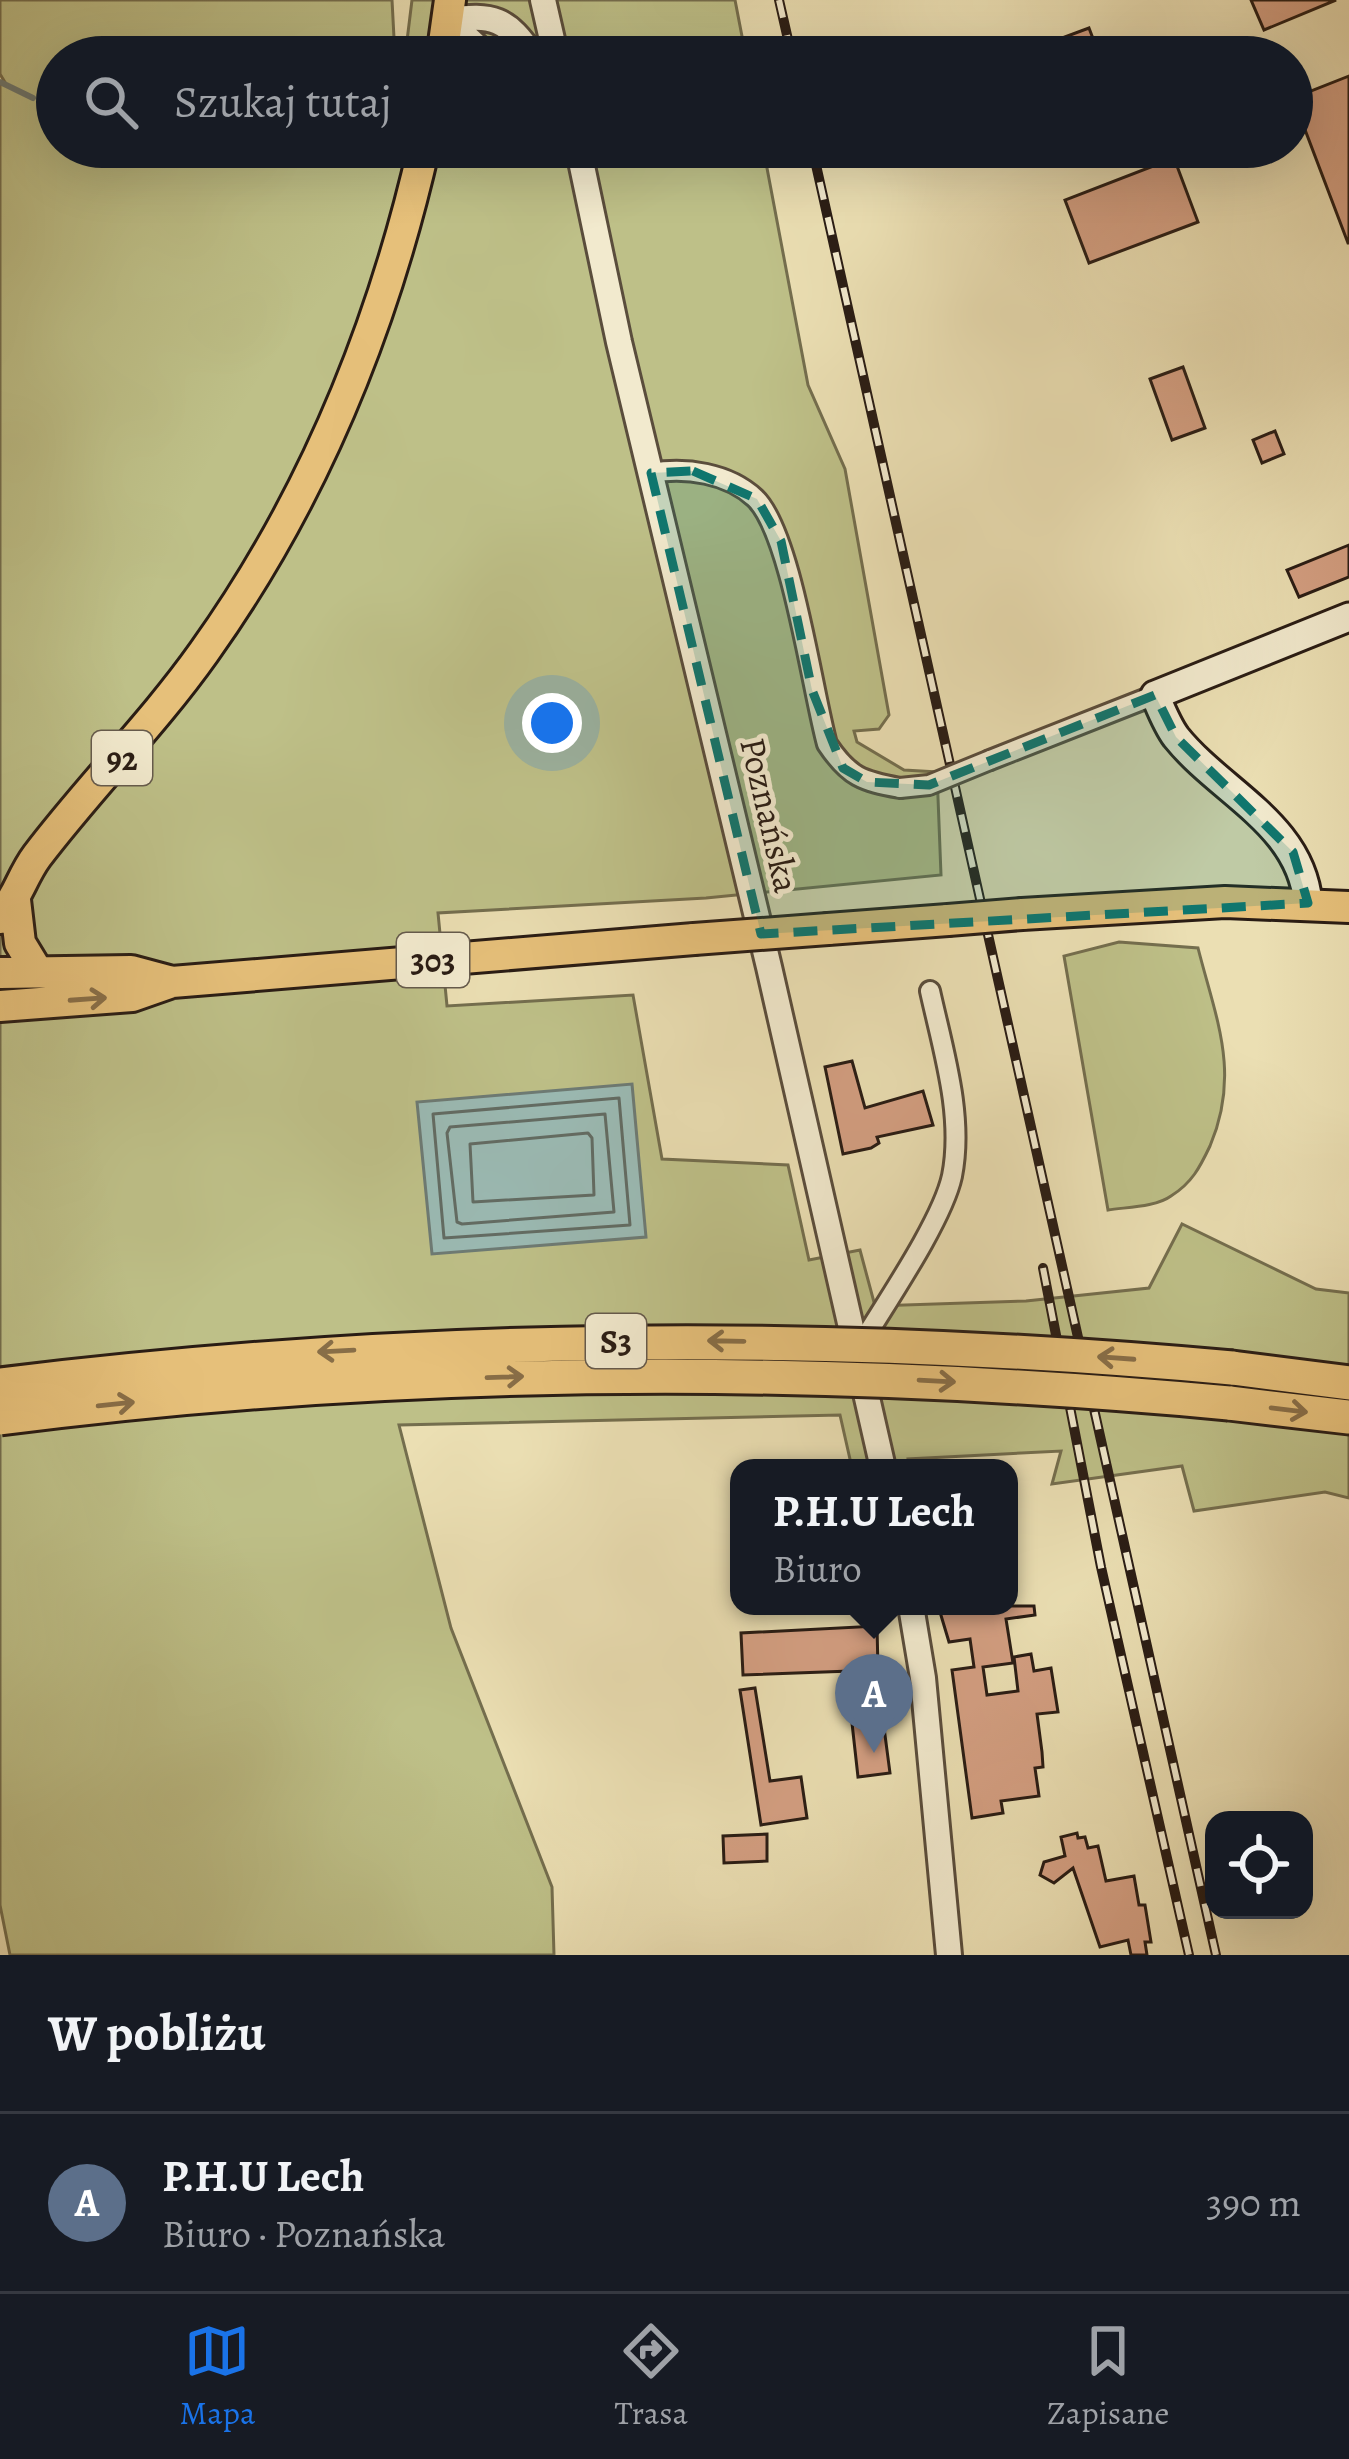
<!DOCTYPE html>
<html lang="pl">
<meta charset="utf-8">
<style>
:root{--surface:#171b24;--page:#20242c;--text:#f1f3f6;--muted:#9ea1a6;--line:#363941;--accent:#1a73e8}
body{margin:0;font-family:Alegreya,serif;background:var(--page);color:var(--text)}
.controls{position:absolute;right:36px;bottom:36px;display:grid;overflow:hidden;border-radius:24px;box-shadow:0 12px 48px #0002}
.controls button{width:108px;height:108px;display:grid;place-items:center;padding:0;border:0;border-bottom:3px solid var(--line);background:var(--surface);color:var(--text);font:60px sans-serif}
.you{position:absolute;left:552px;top:723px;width:42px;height:42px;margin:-30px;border:9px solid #fff;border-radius:50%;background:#1a73e8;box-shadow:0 0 0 18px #1a73e833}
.badge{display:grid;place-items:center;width:78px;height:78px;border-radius:50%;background:var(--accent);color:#fff;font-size:39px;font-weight:700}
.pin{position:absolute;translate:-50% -99px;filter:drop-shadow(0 3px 6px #0008)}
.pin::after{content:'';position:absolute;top:63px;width:42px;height:36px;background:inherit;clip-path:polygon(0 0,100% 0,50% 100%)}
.popup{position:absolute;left:730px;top:1459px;width:288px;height:156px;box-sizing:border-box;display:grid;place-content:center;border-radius:24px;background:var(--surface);filter:drop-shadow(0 3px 9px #0005);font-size:39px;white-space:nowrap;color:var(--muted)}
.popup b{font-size:45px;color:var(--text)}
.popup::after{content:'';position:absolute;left:50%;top:100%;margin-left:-24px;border:24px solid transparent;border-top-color:var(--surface)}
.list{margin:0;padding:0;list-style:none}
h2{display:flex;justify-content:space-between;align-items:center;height:156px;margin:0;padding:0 48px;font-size:51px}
h2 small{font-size:39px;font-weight:400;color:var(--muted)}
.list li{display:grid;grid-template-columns:78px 1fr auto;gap:36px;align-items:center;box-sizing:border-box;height:180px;padding:0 48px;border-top:3px solid var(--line)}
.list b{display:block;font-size:45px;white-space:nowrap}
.list p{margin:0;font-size:39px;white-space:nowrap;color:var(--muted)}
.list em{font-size:39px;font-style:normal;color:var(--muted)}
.icon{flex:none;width:66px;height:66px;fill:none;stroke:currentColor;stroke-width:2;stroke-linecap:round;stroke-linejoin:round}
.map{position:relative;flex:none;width:1349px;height:1955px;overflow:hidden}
.search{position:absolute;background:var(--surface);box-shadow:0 12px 48px #0002;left:36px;right:36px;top:36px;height:132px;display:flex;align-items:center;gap:30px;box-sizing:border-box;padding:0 42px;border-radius:66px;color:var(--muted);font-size:45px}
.sheet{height:336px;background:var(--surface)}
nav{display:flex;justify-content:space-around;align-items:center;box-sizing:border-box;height:168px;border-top:3px solid var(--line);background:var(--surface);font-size:33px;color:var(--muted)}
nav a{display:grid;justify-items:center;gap:6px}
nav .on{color:var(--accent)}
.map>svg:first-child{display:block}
.green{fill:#bec088;stroke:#746e4e;stroke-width:3}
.water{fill:#9bbbb5;stroke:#6d7b75;stroke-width:3}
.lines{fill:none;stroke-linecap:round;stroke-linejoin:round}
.shore{stroke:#626c64;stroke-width:3}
.stream{stroke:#6d7b75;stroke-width:6}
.building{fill:#d49f82;stroke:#291c14;stroke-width:3}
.minor-casing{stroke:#5a4d3c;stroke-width:24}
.tertiary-casing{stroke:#5a4d3c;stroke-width:30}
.secondary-casing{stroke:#291c14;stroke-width:33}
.primary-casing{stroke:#291c14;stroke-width:36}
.motorway-casing{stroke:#291c14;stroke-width:39}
.minor{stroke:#f2eace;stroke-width:18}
.tertiary{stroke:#f2eace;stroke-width:24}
.secondary{stroke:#f2eace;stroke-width:27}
.primary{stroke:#e6c07a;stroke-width:30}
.motorway{stroke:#e6c07a;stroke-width:33}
.rail-casing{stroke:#291c14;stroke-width:10}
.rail{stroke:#f2eace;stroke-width:6;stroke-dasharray:18;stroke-linecap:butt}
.minor-bridge-casing{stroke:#5a4d3c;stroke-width:24;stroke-linecap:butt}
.primary-bridge-casing{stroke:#291c14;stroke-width:36;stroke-linecap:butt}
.motorway-bridge-casing{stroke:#291c14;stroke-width:39;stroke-linecap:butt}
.minor-bridge{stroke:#f2eace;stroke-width:18}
.primary-bridge{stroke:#e6c07a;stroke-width:30}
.motorway-bridge{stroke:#e6c07a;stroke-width:33}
.oneway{stroke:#886e47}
.marked{fill:#0f766e;fill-opacity:0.2;stroke:#0f766e;stroke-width:9;stroke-dasharray:24 15;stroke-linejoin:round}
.labels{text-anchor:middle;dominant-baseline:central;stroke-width:10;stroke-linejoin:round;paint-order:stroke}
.shield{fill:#f2eace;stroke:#655a4c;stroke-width:3}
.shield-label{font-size:33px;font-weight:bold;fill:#291c14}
.street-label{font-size:36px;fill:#291c14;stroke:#f2eace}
</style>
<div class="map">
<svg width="1349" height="1955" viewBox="0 0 1349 1955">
<rect width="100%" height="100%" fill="#ebdfb3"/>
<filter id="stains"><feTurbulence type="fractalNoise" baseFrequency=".00167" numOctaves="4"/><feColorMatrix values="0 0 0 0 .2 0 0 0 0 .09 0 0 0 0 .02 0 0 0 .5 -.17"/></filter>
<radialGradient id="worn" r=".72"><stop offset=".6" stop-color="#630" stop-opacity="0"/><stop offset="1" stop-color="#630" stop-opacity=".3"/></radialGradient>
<path class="green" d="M0,0H392L395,57H57V147H763L808,385L845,469L889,715L879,729L854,731L857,742L904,770L937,772L941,875L706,898L438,913L447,1006L633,995L662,1159L788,1165L809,1260L860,1250L875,1306L1026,1301L1149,1288L1182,1224L1316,1289L1349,1293V1498L1325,1492L1194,1511L1182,1466L1052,1484L1061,1451L908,1459L909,1468H852L840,1415L399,1425L451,1628L552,1887L554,1955H10L0,1905V85L6,84L0,74Z
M412,0H735L746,57H405Z
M1119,942L1198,948C1216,1019 1241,1073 1210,1146C1200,1167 1192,1183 1171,1196C1156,1207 1127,1207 1108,1210L1064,956Z"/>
<path class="water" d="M632,1084L646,1237L432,1254L417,1102Z"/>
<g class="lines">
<path class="shore" d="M619,1098L630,1225L444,1238L433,1114Z
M605,1114L614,1212L462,1224L457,1222L447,1133L450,1127Z
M588,1133L592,1138L594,1195L473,1202L470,1144Z"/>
<path class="stream" d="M0,82L33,98"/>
</g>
<path class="building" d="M1251,0H1336L1264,30Z
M1089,28L1100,57H1016V55Z
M1349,76V243H1348L1293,98Z
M1174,158L1198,222L1089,263L1065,200Z
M1183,367L1205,428L1172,440L1150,379Z
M1275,431L1284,454L1262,463L1253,440Z
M1349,545V577L1299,597L1287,570Z
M852,1061L865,1108L923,1091L933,1125L877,1137L879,1143L871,1148L843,1154L825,1067Z
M943,1606H1034L1035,1615L1006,1619L1013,1663L983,1667L987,1695L1018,1691L1014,1657L1031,1654L1034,1671L1051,1668L1058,1712L1037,1714L1042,1752L1043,1767L1035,1768L1039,1796L1001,1801L1003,1813L972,1818L952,1670L974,1667L970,1639L949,1642L940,1612L944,1611Z
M877,1626L878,1670L743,1675L741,1633Z
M755,1688L770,1781L801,1777L807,1818L761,1825L740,1690Z
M883,1720L890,1773L858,1777L852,1723Z
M1077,1833L1078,1838L1085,1837L1088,1848L1098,1846L1106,1881L1134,1876L1139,1905H1145L1151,1942H1145L1147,1955H1131L1128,1940L1100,1947L1073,1868L1054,1883L1040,1875L1044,1862L1065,1856L1061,1837Z
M767,1834V1861L724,1863L723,1836Z"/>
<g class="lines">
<defs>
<path id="minor" d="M651,473C686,467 728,473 755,498C791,532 812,689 827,744C849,777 862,781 900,788
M990,760L1155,695
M858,1349C883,1307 942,1222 952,1176C964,1116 943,1050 930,991"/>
<path id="tertiary" d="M543,0L556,57
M448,20C493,14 507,18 533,57
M448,20L488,57
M578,147L619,342L769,967L883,1468
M911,1606L923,1678L949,1955"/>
<path id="secondary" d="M1308,903C1301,824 1221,793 1176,737C1167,725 1161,709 1155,695L1349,617"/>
<path id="primary" d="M442,57L450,0
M15,900L20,943L37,971
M1022,914L1225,902L1349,907
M0,918C17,899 22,876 37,856C90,786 153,724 204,652C312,501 383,327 424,147
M828,929L948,920
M0,973L131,971L172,982
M0,1006L132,996L172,982L694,939"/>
<path id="motorway" d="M1232,1368L1349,1383
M1229,1403L1349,1417"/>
</defs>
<use href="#minor" class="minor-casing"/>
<use href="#tertiary" class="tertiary-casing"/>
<use href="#secondary" class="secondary-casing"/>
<use href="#primary" class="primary-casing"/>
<use href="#motorway" class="motorway-casing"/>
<use href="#minor" class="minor"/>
<use href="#tertiary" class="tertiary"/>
<use href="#secondary" class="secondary"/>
<use href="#primary" class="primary"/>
<use href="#motorway" class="motorway"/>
<defs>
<path id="rail" d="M779,0L792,57
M812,147L1216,1955
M1043,1268L1101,1567L1189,1955"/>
</defs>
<use href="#rail" class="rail-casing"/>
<use href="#rail" class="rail"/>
<defs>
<path id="minor-bridge" d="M900,788L929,785L990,760"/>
<path id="primary-bridge" d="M948,920L1022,914
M694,939L828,929"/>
<path id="motorway-bridge" d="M0,1385C417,1334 814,1330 1232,1368
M0,1418C409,1365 818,1365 1229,1403"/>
</defs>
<use href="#minor-bridge" class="minor-bridge-casing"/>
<use href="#primary-bridge" class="primary-bridge-casing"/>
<use href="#motorway-bridge" class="motorway-bridge-casing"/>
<use href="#minor-bridge" class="minor-bridge"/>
<use href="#primary-bridge" class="primary-bridge"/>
<use href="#motorway-bridge" class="motorway-bridge"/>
</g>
<defs><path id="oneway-shaft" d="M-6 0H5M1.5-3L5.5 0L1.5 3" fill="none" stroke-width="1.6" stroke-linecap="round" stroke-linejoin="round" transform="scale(3)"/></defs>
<g class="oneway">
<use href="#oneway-shaft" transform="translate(88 999) rotate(-4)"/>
<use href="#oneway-shaft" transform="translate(726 1341) rotate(-179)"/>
<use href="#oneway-shaft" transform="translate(336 1351) rotate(177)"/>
<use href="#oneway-shaft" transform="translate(1116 1358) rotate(-176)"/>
<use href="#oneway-shaft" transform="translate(505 1377) rotate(-2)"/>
<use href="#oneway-shaft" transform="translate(937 1381) rotate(3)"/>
<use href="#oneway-shaft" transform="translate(116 1404) rotate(-6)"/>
<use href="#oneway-shaft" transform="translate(1289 1410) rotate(7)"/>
</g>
<path class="marked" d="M693,471L757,499L781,541L812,690L843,768L867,782L929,785L1155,695L1176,737L1293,852L1308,903L761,934L651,473Z"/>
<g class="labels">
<g class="shield">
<rect x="92" y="731" width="60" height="54" rx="9"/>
<rect x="397" y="933" width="72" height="54" rx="9"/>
<rect x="586" y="1314" width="60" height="54" rx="9"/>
</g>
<g class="shield-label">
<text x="122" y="758">92</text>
<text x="433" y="960">303</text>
<text x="616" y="1341">S3</text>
</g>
<g class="street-label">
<text transform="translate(770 815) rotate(77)">Poznańska</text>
</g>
</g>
<rect width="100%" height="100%" filter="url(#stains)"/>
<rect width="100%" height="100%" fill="url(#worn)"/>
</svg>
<div class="controls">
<button><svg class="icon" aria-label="locate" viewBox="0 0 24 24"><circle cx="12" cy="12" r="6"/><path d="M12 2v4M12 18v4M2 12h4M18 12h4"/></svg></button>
</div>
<div class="you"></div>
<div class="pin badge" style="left:874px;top:1753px;background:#5c6f8a">A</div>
<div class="popup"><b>P.H.U Lech</b>Biuro</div>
<div class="search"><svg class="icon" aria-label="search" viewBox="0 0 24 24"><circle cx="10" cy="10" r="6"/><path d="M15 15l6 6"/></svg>Szukaj tutaj</div>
</div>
<section class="sheet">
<h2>W pobliżu<small></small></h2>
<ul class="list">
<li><span class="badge" style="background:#5c6f8a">A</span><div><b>P.H.U Lech</b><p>Biuro · Poznańska</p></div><em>390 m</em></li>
</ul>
</section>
<nav>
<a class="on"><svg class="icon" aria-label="map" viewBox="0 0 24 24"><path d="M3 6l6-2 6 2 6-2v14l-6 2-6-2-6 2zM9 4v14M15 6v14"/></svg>Mapa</a>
<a><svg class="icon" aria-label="directions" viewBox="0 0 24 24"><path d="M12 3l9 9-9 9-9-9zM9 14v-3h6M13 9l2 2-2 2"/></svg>Trasa</a>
<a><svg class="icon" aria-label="saved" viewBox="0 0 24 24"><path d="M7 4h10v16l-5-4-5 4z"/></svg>Zapisane</a>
</nav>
